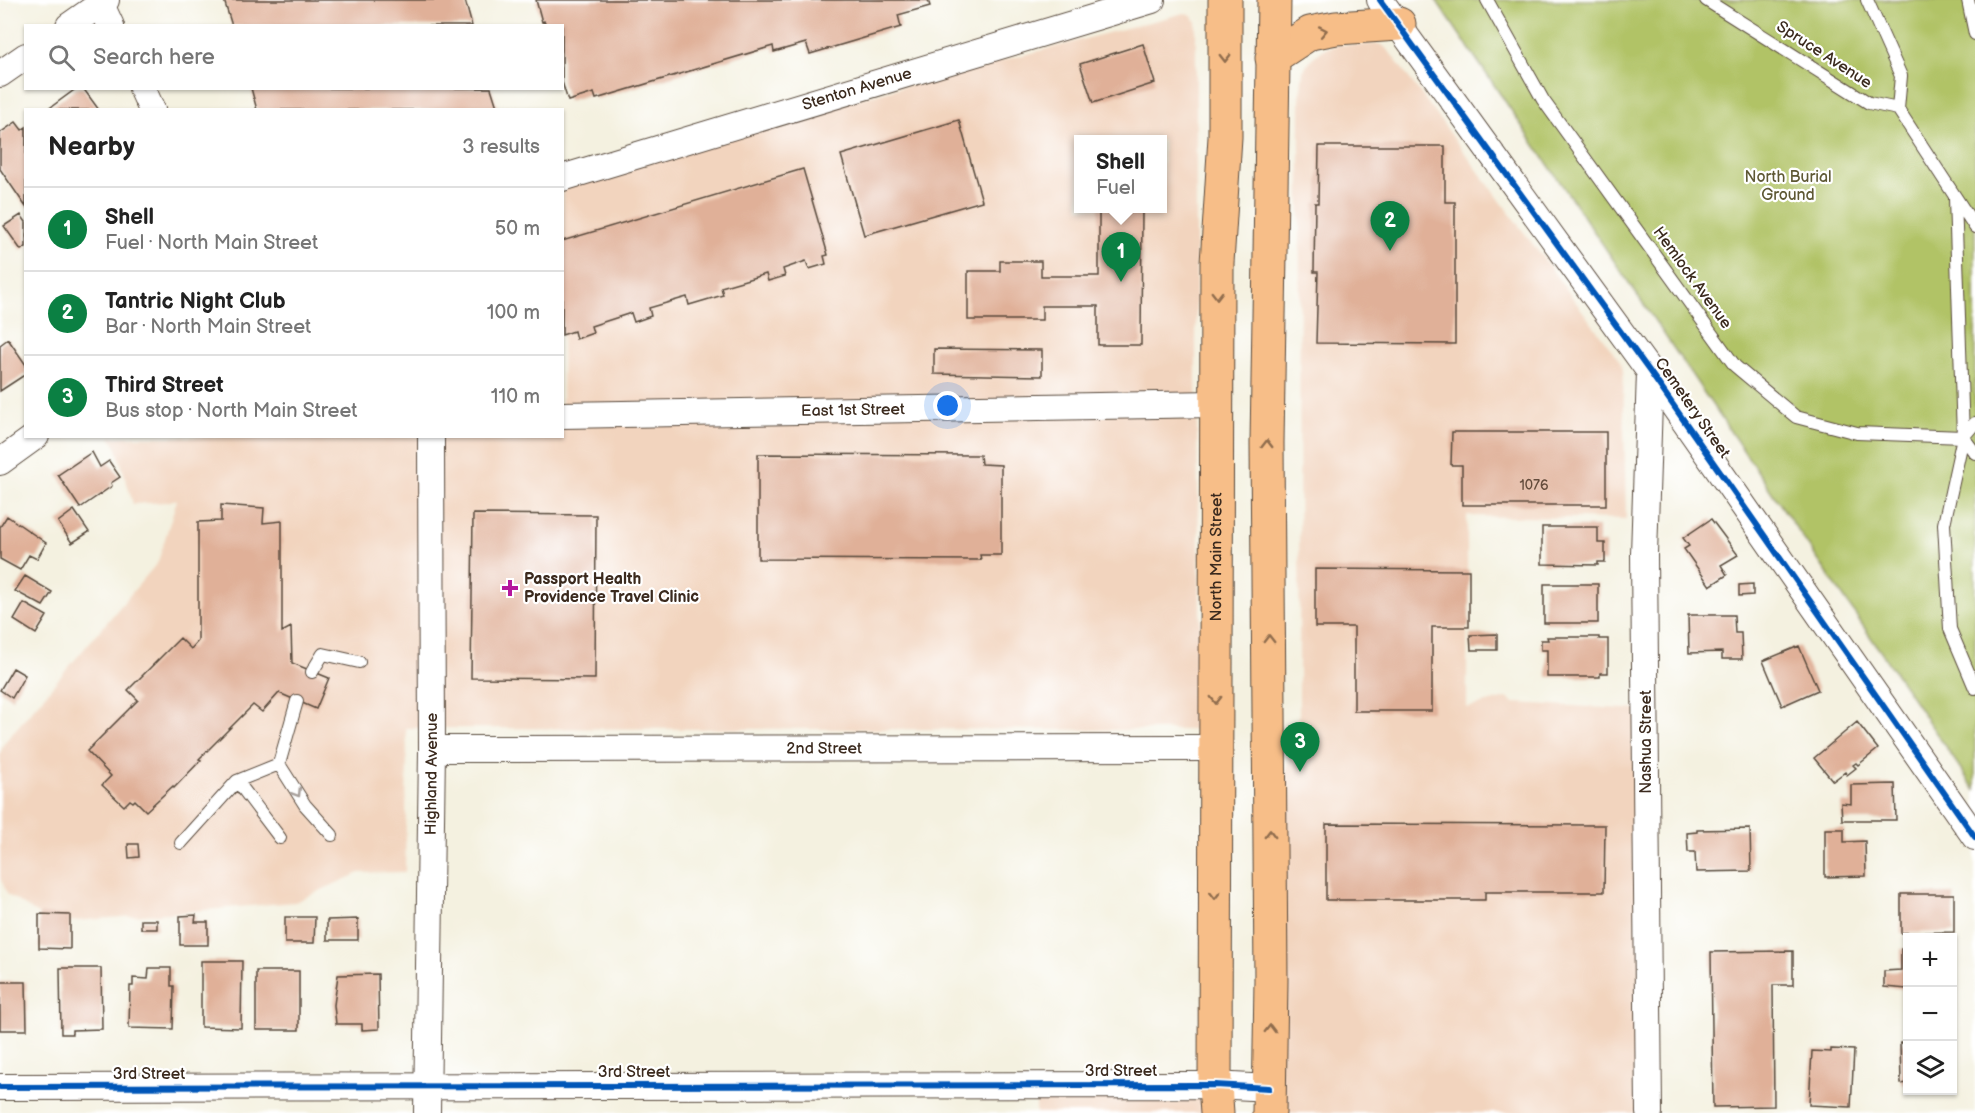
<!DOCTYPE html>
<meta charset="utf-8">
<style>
:root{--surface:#fff;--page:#f2f2f2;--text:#222;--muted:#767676;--line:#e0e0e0;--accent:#0b8043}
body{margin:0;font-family:"Balsamiq Sans",sans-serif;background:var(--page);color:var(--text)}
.controls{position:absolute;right:18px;bottom:18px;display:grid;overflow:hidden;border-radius:0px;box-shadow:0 2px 4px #0004}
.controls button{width:54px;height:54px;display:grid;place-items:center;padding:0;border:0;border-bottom:2px solid var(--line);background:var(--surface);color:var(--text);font:30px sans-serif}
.you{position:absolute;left:948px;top:406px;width:21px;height:21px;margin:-15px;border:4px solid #fff;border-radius:50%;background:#1a73e8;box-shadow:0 0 0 9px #1a73e833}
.badge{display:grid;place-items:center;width:39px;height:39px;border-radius:50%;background:var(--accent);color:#fff;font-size:20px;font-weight:700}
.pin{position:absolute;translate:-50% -50px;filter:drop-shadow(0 2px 3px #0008)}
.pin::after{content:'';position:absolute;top:32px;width:21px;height:18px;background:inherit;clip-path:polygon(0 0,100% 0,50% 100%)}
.popup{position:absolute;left:1074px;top:135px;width:93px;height:78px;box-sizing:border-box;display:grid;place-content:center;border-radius:0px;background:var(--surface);filter:drop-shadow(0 2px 4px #0005);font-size:20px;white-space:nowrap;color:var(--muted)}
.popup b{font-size:22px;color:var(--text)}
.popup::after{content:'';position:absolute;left:50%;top:100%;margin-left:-12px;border:12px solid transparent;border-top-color:var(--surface)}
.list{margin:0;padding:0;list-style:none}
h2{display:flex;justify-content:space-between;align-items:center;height:78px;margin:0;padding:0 24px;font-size:26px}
h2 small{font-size:20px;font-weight:400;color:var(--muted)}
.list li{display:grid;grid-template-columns:39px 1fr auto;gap:18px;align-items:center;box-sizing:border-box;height:84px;padding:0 24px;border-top:2px solid var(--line)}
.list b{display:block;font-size:22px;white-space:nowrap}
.list p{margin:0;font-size:20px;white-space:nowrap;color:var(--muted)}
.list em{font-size:20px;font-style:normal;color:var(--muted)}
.icon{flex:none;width:33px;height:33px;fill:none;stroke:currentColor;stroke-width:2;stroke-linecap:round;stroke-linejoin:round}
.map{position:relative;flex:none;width:1975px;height:1113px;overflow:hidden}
.search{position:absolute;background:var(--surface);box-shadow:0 2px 4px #0004;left:24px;top:24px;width:540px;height:66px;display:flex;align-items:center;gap:15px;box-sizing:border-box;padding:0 21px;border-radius:0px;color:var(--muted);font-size:22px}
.panel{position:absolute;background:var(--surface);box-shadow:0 2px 4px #0004;left:24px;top:108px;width:540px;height:330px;border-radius:0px}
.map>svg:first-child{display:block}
.built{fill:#f2d4be;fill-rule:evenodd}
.green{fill:#b1c366;stroke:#767642;stroke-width:1.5}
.building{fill:#e0b098}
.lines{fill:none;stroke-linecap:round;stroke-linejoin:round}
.lane-casing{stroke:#57483b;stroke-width:14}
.street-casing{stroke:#57483b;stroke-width:28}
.primary-casing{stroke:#57483b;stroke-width:35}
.lane{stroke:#fff;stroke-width:12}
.street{stroke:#fff;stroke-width:26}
.primary{stroke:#f7be88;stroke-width:33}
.cycleway-casing{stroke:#fff;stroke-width:10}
.cycleway{stroke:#0057b8;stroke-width:6}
.oneway{stroke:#906d4e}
.oneway2{stroke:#a79f9a}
.poi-dot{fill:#b5179e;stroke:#fff;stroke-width:2}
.labels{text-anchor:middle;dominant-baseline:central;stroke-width:4.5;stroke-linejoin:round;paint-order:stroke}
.number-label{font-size:14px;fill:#644c3c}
.street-label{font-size:16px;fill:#3b2a1e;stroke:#fff}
.park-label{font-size:16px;fill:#5e5834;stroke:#fff}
.poi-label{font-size:16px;font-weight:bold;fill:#3b2a1e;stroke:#fff;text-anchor:start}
</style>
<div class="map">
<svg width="1975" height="1113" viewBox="0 0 1975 1113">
<rect width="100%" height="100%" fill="#fff"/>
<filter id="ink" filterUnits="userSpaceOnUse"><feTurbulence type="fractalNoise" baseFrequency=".0167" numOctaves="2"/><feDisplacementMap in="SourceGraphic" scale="12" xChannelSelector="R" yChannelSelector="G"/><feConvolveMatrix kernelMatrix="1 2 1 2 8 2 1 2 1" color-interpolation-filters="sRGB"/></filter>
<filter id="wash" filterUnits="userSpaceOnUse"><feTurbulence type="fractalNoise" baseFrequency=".008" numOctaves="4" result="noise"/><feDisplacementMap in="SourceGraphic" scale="24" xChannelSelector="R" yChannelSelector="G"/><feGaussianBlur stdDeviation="1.35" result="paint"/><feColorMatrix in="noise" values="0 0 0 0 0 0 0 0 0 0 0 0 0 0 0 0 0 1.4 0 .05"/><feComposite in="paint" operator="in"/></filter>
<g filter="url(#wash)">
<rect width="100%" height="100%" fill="#f4f1e0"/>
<path class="built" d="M1184,13L1190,14L1196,21V379L1202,718L1196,730L406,728L407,752L405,872L359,873L295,902L52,923L8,895L0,878V754L4,743L158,562L177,499L166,502L133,504L117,449L110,437L562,436L563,176ZM1079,140H1163V208H1079Z
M1381,44L1389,51L1619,360L1623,370L1626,519L1467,516V708L1507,698L1514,703L1643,710L1644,1113H1270L1267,858L1299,714L1300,98L1303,71L1312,58L1324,49L1338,45Z
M1036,1084L1206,1088L1213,1113H1036Z"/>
<path class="green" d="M1436,0H1975V790Z"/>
<g id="blocks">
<path class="building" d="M224,0H465L472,26H232Z
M536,0H928L930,6L898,15L901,27L810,54L806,43L774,52L773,46L596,99L594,93L568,101L562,82V26H546L544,21L542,22Z
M1143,44L1155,83L1093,103L1080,64Z
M77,88H83L99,110H47Z
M251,88H491L498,110H257Z
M959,120L982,201L864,235L841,155Z
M16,122L22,130L26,127V207L0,169V133Z
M1319,146H1445V202H1455V344L1316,343L1318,272H1314L1315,203H1318Z
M803,169L828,255L824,256L826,264L809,269L806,261L783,269L785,276L768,281L766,274L721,287L723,295L689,305L687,297L649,308L651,316L634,322L631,313L591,326L593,333L576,339L574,331L562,335V241Z
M1099,208H1142L1141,345H1098V306H1042V320H968V271H1000V261H1041V276H1099Z
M21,215L26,222V247L21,250L4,226Z
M8,339L26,365V374L0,391V345Z
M934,349L1042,350V376L934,374Z
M1452,432H1606V505H1462V465H1451Z
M92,452L100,467L109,461L120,477L111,483L112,486L80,508L58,475Z
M758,454L980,455L981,464L1001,465V555H980L981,560L758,559Z
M221,505L264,508L263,523L282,521V632L291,627L292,663L329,678L316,709L279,693L262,712L253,705L199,759L201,760L174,788L173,786L146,811L135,800L133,802L130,800L124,806L102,785L111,776L87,751L138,700L128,690L180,638L191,649L198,641V522L221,521Z
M74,510L89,532L72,543L58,522Z
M473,514L596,515L595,679L471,678Z
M7,516L46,543L37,559L29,555L20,570L0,559V527Z
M1711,519L1738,555L1721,565L1727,575L1710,586L1684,549L1689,546L1683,538Z
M1542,527H1598V543H1605V562H1598V565L1542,564Z
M1315,569L1469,570V627H1432V711H1354V627H1315Z
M25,576L52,592L43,606L15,591Z
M1544,584H1598V623H1544Z
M1753,584V595L1739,596V585Z
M24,603L47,616L36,634L14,620Z
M1688,615H1734L1735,633H1741L1742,659H1722V652L1689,653Z
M1497,634V650H1471L1470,635Z
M1547,637H1599V639H1608V673H1600V677H1547V650H1541V640H1548Z
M1799,646L1818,690L1782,706L1763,661Z
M13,668L25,675L12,698L0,690Z
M1857,722L1878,749L1858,765L1856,763L1853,765L1856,768L1847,775L1845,772L1833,781L1814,758Z
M1895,784L1896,820H1842L1841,803L1851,804V785Z
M1326,824L1605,825L1604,892H1485V900H1326Z
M1750,829L1751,871L1696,872L1695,852H1688L1687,833L1697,832V830Z
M1825,829H1844V842L1865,841L1866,876L1825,877Z
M128,844H138L139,857L129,858Z
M1901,894H1954V932L1901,933Z
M39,914L70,915V949L39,948Z
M196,915L195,922H208V945H180V916Z
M285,917H315L314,943H285Z
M358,919V940H327V920Z
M141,920H157V929H141Z
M1901,949H1908V989L1884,987V971L1901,970Z
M1793,951V985H1773L1774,1106L1713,1107L1711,952Z
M201,961H242L241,1028L201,1027Z
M60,968H101L102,1029L72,1030V1034H61Z
M149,968H171V986H174L173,1029L129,1028L130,986H133V978L148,979Z
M256,971H299V1030H256Z
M378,974L379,1029L362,1030V1024H336L334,1005L338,975Z
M0,982H26L27,1030H0Z
M1900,1043H1908V1083L1901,1084Z
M1831,1049L1854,1050L1851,1107L1809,1105L1812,1051L1831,1052Z"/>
</g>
</g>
<g filter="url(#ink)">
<use href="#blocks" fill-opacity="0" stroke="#57483b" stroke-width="1.5"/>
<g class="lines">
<defs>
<path id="lane" d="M1487,0L1543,100L1735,366L1796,417L1857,433L1963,437
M1706,0L1869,103L1898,109
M1867,0L1901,76L1898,109L1975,227
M1968,0L1975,34
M1955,198L1963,437
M1975,423L1963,437L1944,524L1950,629L1975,688
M1963,437L1975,453
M312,672L323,654L359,662
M297,701L279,764L305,805L332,835
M237,781L280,838
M181,843L237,781L279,764"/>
<g id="street">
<path d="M99,0L111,26"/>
<path d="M1380,0L1650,372L1975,837"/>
<path d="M69,26L106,0"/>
<path d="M0,74L26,56"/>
<path d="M142,88L152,110"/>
<path id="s1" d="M562,178L1152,0"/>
<path id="s2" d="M562,415L1216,404"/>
<path d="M0,462L36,436"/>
<path id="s3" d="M432,749L1216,748"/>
<path d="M0,1087C405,1087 810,1085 1215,1085L1269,1088"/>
<path id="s4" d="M427,1113L432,749L431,436"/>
<path d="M1649,1113L1644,554L1650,372"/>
</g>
<g id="primary">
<path d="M1272,58L1310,33L1336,28L1399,24"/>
<path id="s5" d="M1217,1113L1215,1085L1217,263L1225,137V0"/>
<path d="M1269,1113L1271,980L1267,443L1274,0"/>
</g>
</defs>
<use href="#lane" class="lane-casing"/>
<use href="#street" class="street-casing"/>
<use href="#primary" class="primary-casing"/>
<use href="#lane" class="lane"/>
<use href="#street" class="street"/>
<use href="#primary" class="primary"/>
<defs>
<path id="cycleway" d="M1380,0L1650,372L1975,837
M0,1087C405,1087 810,1085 1215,1085L1269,1088"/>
</defs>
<use href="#cycleway" class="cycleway-casing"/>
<use href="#cycleway" class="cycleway"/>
</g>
<defs><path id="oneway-chevron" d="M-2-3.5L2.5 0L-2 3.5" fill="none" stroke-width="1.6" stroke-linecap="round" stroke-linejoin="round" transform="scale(1.5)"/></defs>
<g class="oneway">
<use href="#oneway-chevron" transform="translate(1323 31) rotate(-11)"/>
<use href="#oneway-chevron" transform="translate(1225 58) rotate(90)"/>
<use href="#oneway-chevron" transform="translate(1217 295) rotate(90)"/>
<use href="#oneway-chevron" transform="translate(1267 444) rotate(-90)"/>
<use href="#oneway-chevron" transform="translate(1269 639) rotate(-90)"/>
<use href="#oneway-chevron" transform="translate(1216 700) rotate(90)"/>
<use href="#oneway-chevron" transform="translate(1270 834) rotate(-90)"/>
<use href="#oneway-chevron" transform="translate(1215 895) rotate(90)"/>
<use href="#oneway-chevron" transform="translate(1270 1029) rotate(-89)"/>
</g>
<use class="oneway2" href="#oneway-chevron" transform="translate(297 793) rotate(58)"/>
</g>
<path class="poi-dot" d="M507 579h6v6h6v6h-6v6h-6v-6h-6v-6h6z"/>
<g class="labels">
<g class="number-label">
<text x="1534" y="485">1076</text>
</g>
<g class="street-label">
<text transform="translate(1824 55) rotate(33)">Spruce Avenue</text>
<text stroke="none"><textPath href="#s1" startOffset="308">Stenton Avenue</textPath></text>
<text transform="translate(1692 278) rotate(54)">Hemlock Avenue</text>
<text transform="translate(1692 408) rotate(55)">Cemetery Street</text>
<text stroke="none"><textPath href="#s2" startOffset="291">East 1st Street</textPath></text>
<text stroke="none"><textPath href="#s5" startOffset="556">North Main Street</textPath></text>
<text transform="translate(1646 742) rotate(-90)">Nashua Street</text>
<text stroke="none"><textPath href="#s3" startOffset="392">2nd Street</textPath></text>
<text stroke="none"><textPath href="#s4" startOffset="339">Highland Avenue</textPath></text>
<text x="1121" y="1071">3rd Street</text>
<text x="634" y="1072">3rd Street</text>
<text x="149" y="1074">3rd Street</text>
</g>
<g class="park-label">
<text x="1788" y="177">North Burial<tspan x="1788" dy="18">Ground</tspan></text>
</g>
<g class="poi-label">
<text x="524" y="579">Passport Health<tspan x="524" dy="18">Providence Travel Clinic</tspan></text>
</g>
</g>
</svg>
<div class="controls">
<button>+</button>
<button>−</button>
<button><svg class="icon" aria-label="layers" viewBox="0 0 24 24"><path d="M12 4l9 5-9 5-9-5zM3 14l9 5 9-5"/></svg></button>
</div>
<div class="you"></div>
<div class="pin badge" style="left:1121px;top:282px">1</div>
<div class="popup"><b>Shell</b>Fuel</div>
<div class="pin badge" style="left:1390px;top:251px">2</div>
<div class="pin badge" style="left:1300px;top:772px">3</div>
<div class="search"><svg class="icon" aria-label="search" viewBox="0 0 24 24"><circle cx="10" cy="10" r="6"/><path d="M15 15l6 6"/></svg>Search here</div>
<section class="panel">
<h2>Nearby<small>3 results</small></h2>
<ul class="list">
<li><span class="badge">1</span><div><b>Shell</b><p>Fuel · North Main Street</p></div><em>50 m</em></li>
<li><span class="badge">2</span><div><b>Tantric Night Club</b><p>Bar · North Main Street</p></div><em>100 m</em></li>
<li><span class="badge">3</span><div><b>Third Street</b><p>Bus stop · North Main Street</p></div><em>110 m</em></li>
</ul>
</section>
</div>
